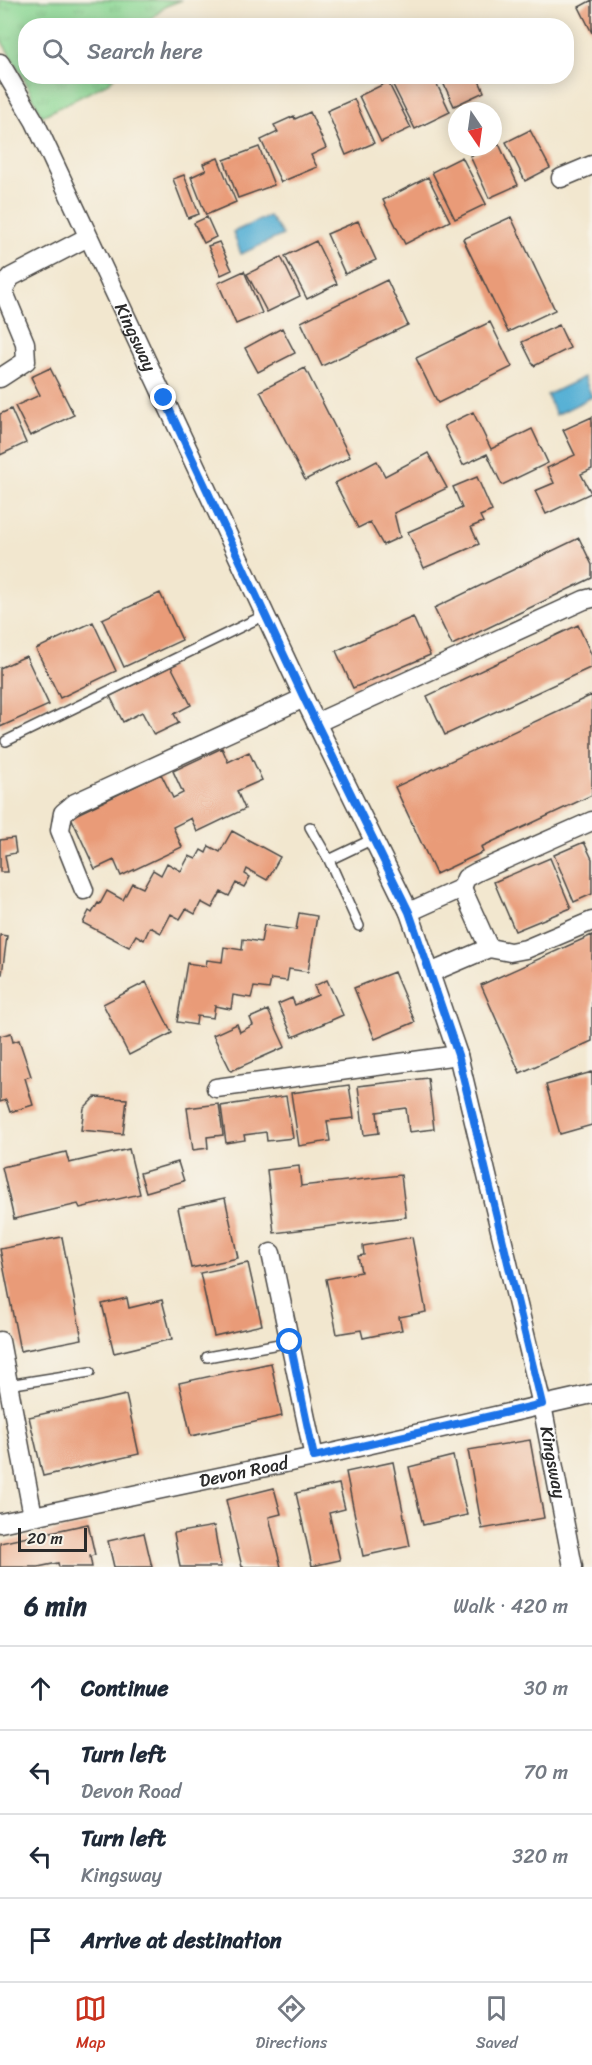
<!DOCTYPE html>
<meta charset="utf-8">
<style>
:root{--surface:#fff;--page:#f6f6f7;--text:#1f2937;--muted:#747a83;--line:#e0e1e3;--accent:#c8321e}
body{margin:0;font-family:Sriracha,sans-serif;background:var(--page);color:var(--text)}
.compass{position:absolute;left:448px;top:102px;width:54px;height:54px;border-radius:50%;background:var(--surface);box-shadow:0 3px 15px #0003;rotate:167deg}
.scale{position:absolute;left:18px;bottom:15px;width:69px;box-sizing:border-box;padding-left:6px;border:3px solid #2b2b2b;border-top:0;font-size:16px;line-height:21px;white-space:nowrap;color:#2b2b2b;-webkit-text-stroke:4px #f7f3e8;paint-order:stroke}
.stop{position:absolute;width:18px;height:18px;margin:-14px;border:4px solid #1a73e8;border-radius:50%;background:#fff}
.stop.end{background:#1a73e8;border-color:#fff;box-shadow:0 2px 6px #0008}
.list{margin:0;padding:0;list-style:none}
h2{display:flex;justify-content:space-between;align-items:center;height:78px;margin:0;padding:0 24px;font-size:26px}
h2 small{font-size:20px;font-weight:400;color:var(--muted)}
.list li{display:grid;grid-template-columns:39px 1fr auto;gap:18px;align-items:center;box-sizing:border-box;height:84px;padding:0 24px;border-top:2px solid var(--line)}
.list b{display:block;font-size:22px;white-space:nowrap}
.list p{margin:0;font-size:20px;white-space:nowrap;color:var(--muted)}
.list em{font-size:20px;font-style:normal;color:var(--muted)}
.icon{flex:none;width:33px;height:33px;fill:none;stroke:currentColor;stroke-width:2;stroke-linecap:round;stroke-linejoin:round}
.map{position:relative;flex:none;width:592px;height:1567px;overflow:hidden}
.search{position:absolute;background:var(--surface);box-shadow:0 3px 15px #0003;left:18px;right:18px;top:18px;height:66px;display:flex;align-items:center;gap:15px;box-sizing:border-box;padding:0 21px;border-radius:24px;color:var(--muted);font-size:22px}
.sheet{height:414px;background:var(--surface)}
nav{display:flex;justify-content:space-around;align-items:center;box-sizing:border-box;height:84px;border-top:2px solid var(--line);background:var(--surface);font-size:16px;color:var(--muted)}
nav a{display:grid;justify-items:center;gap:3px}
nav .on{color:var(--accent)}
.map>svg:first-child{display:block}
.park{fill:url(#park-tufts);stroke:#5c8260;stroke-width:1.5}
.water{fill:#58b1d5;stroke:#426e80;stroke-width:1.5}
.building{fill:#e99b78}
.lines{fill:none;stroke-linecap:round;stroke-linejoin:round}
.lane-casing{stroke:#494744;stroke-width:12}
.street-casing{stroke:#494744;stroke-width:21}
.lane{stroke:#fff;stroke-width:9}
.street{stroke:#fff;stroke-width:18}
.route{stroke:#1a73e8;stroke-width:8}
.labels{text-anchor:middle;dominant-baseline:central;stroke-width:6;stroke-linejoin:round;paint-order:stroke}
.street-label{font-size:18px;fill:#2b2b2b;stroke:#f7f3e8}
</style>
<div class="map">
<svg width="592" height="1567" viewBox="0 0 592 1567">
<defs>
<pattern id="park-tufts" width="24" height="20" patternUnits="userSpaceOnUse" patternTransform="scale(1.5)"><rect width="24" height="20" fill="#8cd895"/><path d="M3 7l-1-3M5 7V3M7 7l1-3M15 17l-1-3M17 17v-4M19 17l1-3" fill="none" stroke="#79ba81"/></pattern>
</defs>
<rect width="100%" height="100%" fill="#f7f3e8"/>
<filter id="ink" filterUnits="userSpaceOnUse"><feTurbulence type="fractalNoise" baseFrequency=".0167" numOctaves="2"/><feDisplacementMap in="SourceGraphic" scale="12" xChannelSelector="R" yChannelSelector="G"/><feConvolveMatrix kernelMatrix="1 2 1 2 8 2 1 2 1" color-interpolation-filters="sRGB"/></filter>
<filter id="wash" filterUnits="userSpaceOnUse"><feTurbulence type="fractalNoise" baseFrequency=".008" numOctaves="4" result="noise"/><feDisplacementMap in="SourceGraphic" scale="24" xChannelSelector="R" yChannelSelector="G"/><feGaussianBlur stdDeviation="1.35" result="paint"/><feColorMatrix in="noise" values="0 0 0 0 0 0 0 0 0 0 0 0 0 0 0 0 0 1.4 0 .05"/><feComposite in="paint" operator="in"/></filter>
<g filter="url(#wash)">
<rect width="100%" height="100%" fill="#f2e7cf"/>
<path class="park" d="M0,0H182L166,6L144,25L26,26V76L114,77L110,82L42,116L24,79L0,38Z"/>
<path class="water" d="M269,216L283,235L241,254L233,232Z
M584,377L592,397L556,415L547,395Z"/>
<g id="blocks">
<path class="building" d="M592,0V33L579,7Z
M400,76H433L450,112L415,129L391,81Z
M440,76H477L484,92L454,106Z
M388,82L411,128L381,142L359,96Z
M354,99L374,143L346,155L327,111Z
M310,112L326,148L311,155L317,167L281,182L261,140L278,132L274,125L294,116L295,119Z
M530,130L550,168L525,181L506,142Z
M499,144L518,185L489,198L470,156Z
M259,147L274,185L238,198L224,160Z
M462,157L486,204L455,219L432,172Z
M218,158L236,202L206,215L191,177L206,170L203,164Z
M184,175L199,214L188,218L173,179Z
M428,177L450,221L405,244L383,200Z
M207,217L216,237L204,243L194,223Z
M511,217L555,310L508,332L463,239Z
M358,221L376,260L345,274L327,234Z
M316,241L337,284L307,299L285,256Z
M219,242L232,270L221,275L208,246Z
M281,257L300,296L267,312L247,274Z
M244,271L262,313L236,324L218,283Z
M387,280L408,325L322,366L301,322Z
M490,322L512,367L438,403L416,358Z
M559,325L570,348L534,366L522,342Z
M282,328L295,353L258,372L245,348Z
M50,368L74,415L30,436L15,406L40,395L31,377Z
M305,368L350,457L305,480L260,391Z
M11,409L26,443L0,455V414Z
M473,412L491,449L532,429L548,463L502,485L487,454L463,465L444,426Z
M592,417V469L581,474L591,493L546,514L535,491L554,483L547,468L575,455L563,430Z
M428,453L447,488L394,513L400,537L383,545L370,522L358,528L335,483L377,461L385,476Z
M477,477L492,511L480,516L483,522L471,527L479,544L424,568L408,532L462,508L453,487Z
M579,538L592,565V578L452,645L434,608Z
M160,593L182,640L124,667L102,619Z
M413,617L430,655L353,688L336,651Z
M93,622L116,671L60,698L36,649Z
M578,625L592,656V667L445,735L427,696Z
M26,656L49,705L0,727V668Z
M171,666L191,705L174,714L179,723L154,735L142,712L123,722L110,696Z
M592,695V795L481,847L483,852L436,874L395,787Z
M222,748L228,762L249,752L262,780L237,791L245,809L197,832L191,818L173,827L182,847L121,876L114,860L95,869L71,817L161,774L173,798L183,793L173,771Z
M232,831L280,857L267,880L247,869L245,874L250,877L244,887L236,883L229,896L221,892L212,908L201,902L195,914L186,909L180,919L171,914L161,933L150,927L144,940L136,935L129,947L83,923L89,911L92,913L98,903L100,904L107,891L123,900L132,883L143,888L153,870L161,875L167,863L181,871L189,856L196,859L201,850L206,853L209,846L220,852Z
M14,838L16,853L5,855L8,872H0V840Z
M584,842L592,859V894L574,902L554,855Z
M550,858L571,908L515,931L494,882Z
M299,913L317,916L308,972L289,969L287,981L271,979L269,989L254,987L251,998L233,995L231,1009L215,1006L213,1018L197,1016L196,1025L177,1022L187,963L206,966L207,960L222,962L224,947L242,950L243,939L261,942L264,925L296,930Z
M0,935L7,936L2,974H0Z
M592,935V1041L520,1073L481,985Z
M394,972L415,1022L375,1039L354,988Z
M327,980L343,1015L293,1037L278,1004L292,998L295,1005L318,995L314,986Z
M146,982L172,1033L129,1055L103,1004Z
M268,1010L285,1047L231,1071L213,1035L237,1024L240,1032L253,1025L250,1018Z
M11,1033L13,1042L19,1040L31,1076L25,1078L33,1105L10,1112L6,1100L0,1102V1036Z
M592,1072V1125L560,1134L546,1085Z
M428,1078L434,1129L409,1132L406,1108L377,1112L379,1133L364,1135L358,1086Z
M349,1085L354,1118L327,1121L330,1141L299,1146L291,1093Z
M286,1096L293,1138L267,1141L266,1132L244,1135L245,1140L226,1143L221,1106Z
M95,1097L127,1099L123,1134L81,1130L84,1108Z
M219,1104L223,1135L207,1137L208,1148L193,1150L187,1108Z
M129,1149L140,1194L80,1208L78,1204L14,1219L2,1167L66,1152L69,1163Z
M178,1162L184,1181L146,1192L140,1173Z
M299,1166L301,1186L401,1175L406,1217L274,1233L267,1170Z
M225,1198L238,1258L191,1268L178,1208Z
M62,1237L82,1339L20,1351L0,1249Z
M412,1237L426,1312L399,1317L402,1330L363,1338L361,1330L337,1334L326,1279L361,1272L358,1256L364,1255L363,1246Z
M248,1263L262,1325L214,1336L200,1273Z
M127,1298L129,1308L162,1300L172,1339L114,1353L102,1304Z
M271,1363L282,1416L191,1436L179,1383Z
M126,1395L139,1454L43,1476L29,1417Z
M530,1440L544,1518L482,1529L468,1450Z
M453,1456L467,1515L423,1525L409,1467Z
M393,1462L410,1546L363,1556L346,1472Z
M339,1484L345,1509L329,1513L340,1560L312,1566L296,1493Z
M274,1488L281,1514L269,1517L281,1567H242L226,1500Z
M88,1524L95,1555L90,1556L92,1567H59L58,1563L38,1567H0V1543Z
M214,1526L221,1567H180L174,1533Z
M144,1533L152,1567H114L108,1541Z"/>
</g>
</g>
<g filter="url(#ink)">
<use href="#blocks" fill-opacity="0" stroke="#494744" stroke-width="1.5"/>
<g class="lines">
<defs>
<path id="lane" d="M6,741L265,615
M310,827L329,860L373,839
M329,860L359,926
M207,1357L290,1342
M8,1385L90,1372"/>
<g id="street">
<path id="s1" d="M0,63L35,122L304,698L409,912L458,1055L542,1405L573,1567"/>
<path d="M561,178L592,165"/>
<path d="M0,378L26,361L25,343L3,290L11,277L88,237"/>
<path d="M316,723L584,600L592,598"/>
<path d="M462,888L489,948"/>
<path d="M84,890L60,830L63,813L75,803L304,698"/>
<path d="M409,912L462,888L466,878L477,872L592,821"/>
<path d="M430,973L489,948L510,952L526,949L592,921"/>
<path d="M216,1088L458,1055"/>
<path d="M271,1253L314,1457"/>
<path d="M0,1341L33,1516"/>
<path id="s2" d="M0,1523L314,1457L592,1394"/>
</g>
</defs>
<use href="#lane" class="lane-casing"/>
<use href="#street" class="street-casing"/>
<use href="#lane" class="lane"/>
<use href="#street" class="street"/>
</g>
</g>
<g class="lines" filter="url(#ink)">
<path class="route" d="M164,398L304,698L409,912L458,1055L542,1404L314,1457L290,1342"/>
</g>
<g class="labels">
<g class="street-label">
<text stroke="none"><textPath href="#s1" startOffset="306">Kingsway</textPath></text>
<text stroke="none"><textPath href="#s1" startOffset="1512">Kingsway</textPath></text>
<text stroke="none"><textPath href="#s2" startOffset="249">Devon Road</textPath></text>
</g>
</g>
</svg>
<svg class="compass" viewBox="-18 -18 36 36"><path d="M0-13l5 13h-10z" fill="#e53935"/><path d="M0 13l5-13h-10z" fill="#747a83"/></svg>
<div class="scale">20 m</div>
<div class="stop" style="left:290px;top:1342px"></div>
<div class="stop end" style="left:164px;top:398px"></div>
<div class="search"><svg class="icon" aria-label="search" viewBox="0 0 24 24"><circle cx="10" cy="10" r="6"/><path d="M15 15l6 6"/></svg>Search here</div>
</div>
<section class="sheet">
<h2>6 min<small>Walk · 420 m</small></h2>
<ul class="list">
<li><svg class="icon" aria-label="ahead" viewBox="0 0 24 24"><path d="M12 20V5M6 11l6-6 6 6"/></svg><div><b>Continue</b></div><em>30 m</em></li>
<li><svg class="icon" aria-label="left" viewBox="0 0 24 24"><path d="M17 20v-9H6M10 6l-5 5 5 5"/></svg><div><b>Turn left</b><p>Devon Road</p></div><em>70 m</em></li>
<li><svg class="icon" aria-label="left" viewBox="0 0 24 24"><path d="M17 20v-9H6M10 6l-5 5 5 5"/></svg><div><b>Turn left</b><p>Kingsway</p></div><em>320 m</em></li>
<li><svg class="icon" aria-label="arrive" viewBox="0 0 24 24"><path d="M6 21V4h12l-3 4 3 4H6"/></svg><div><b>Arrive at destination</b></div></li>
</ul>
</section>
<nav>
<a class="on"><svg class="icon" aria-label="map" viewBox="0 0 24 24"><path d="M3 6l6-2 6 2 6-2v14l-6 2-6-2-6 2zM9 4v14M15 6v14"/></svg>Map</a>
<a><svg class="icon" aria-label="directions" viewBox="0 0 24 24"><path d="M12 3l9 9-9 9-9-9zM9 14v-3h6M13 9l2 2-2 2"/></svg>Directions</a>
<a><svg class="icon" aria-label="saved" viewBox="0 0 24 24"><path d="M7 4h10v16l-5-4-5 4z"/></svg>Saved</a>
</nav>
